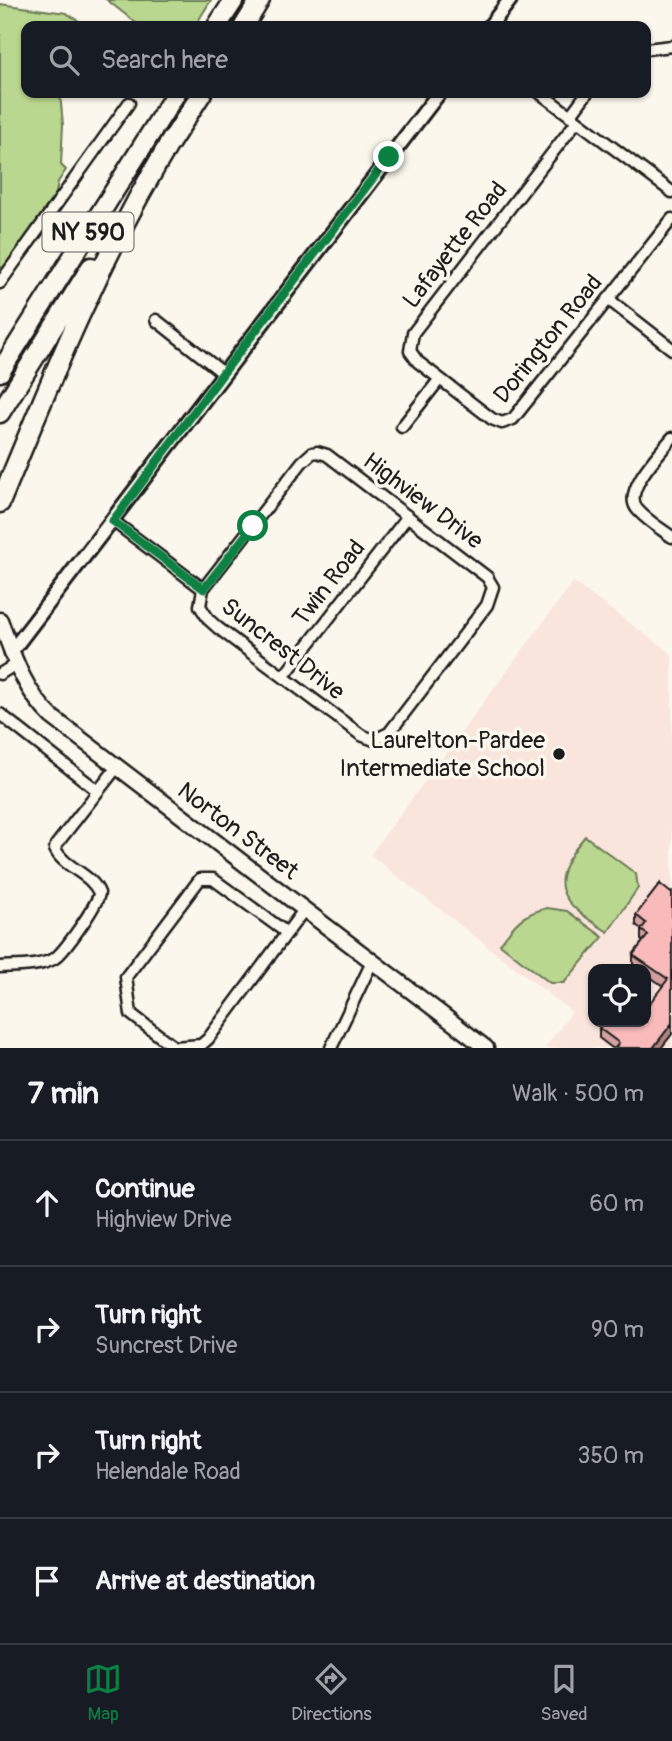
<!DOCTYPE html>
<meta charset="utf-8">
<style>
:root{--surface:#171b24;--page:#20242c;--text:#f1f3f6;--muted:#9ea1a6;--line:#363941;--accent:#0b8043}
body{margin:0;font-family:Pangolin,sans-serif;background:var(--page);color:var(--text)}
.controls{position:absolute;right:21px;bottom:21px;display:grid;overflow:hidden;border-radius:14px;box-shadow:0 2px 5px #0004}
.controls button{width:63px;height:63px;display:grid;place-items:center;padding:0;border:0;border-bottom:2px solid var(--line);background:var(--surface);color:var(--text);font:35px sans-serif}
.stop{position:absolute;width:21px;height:21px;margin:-16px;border:5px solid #0b8043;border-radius:50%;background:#fff}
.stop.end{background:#0b8043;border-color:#fff;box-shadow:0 2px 7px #0008}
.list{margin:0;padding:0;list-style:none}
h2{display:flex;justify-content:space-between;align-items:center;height:91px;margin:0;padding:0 28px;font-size:30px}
h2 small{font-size:23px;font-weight:400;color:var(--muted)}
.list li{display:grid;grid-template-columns:46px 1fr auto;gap:21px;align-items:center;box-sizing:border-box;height:126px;padding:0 28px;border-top:2px solid var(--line)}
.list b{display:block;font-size:26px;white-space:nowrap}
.list p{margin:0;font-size:23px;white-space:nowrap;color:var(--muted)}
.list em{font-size:23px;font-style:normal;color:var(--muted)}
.icon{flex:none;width:38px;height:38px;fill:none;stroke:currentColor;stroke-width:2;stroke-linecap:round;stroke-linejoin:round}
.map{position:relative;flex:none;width:672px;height:1048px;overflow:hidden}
.search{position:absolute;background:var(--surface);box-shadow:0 2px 5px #0004;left:21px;right:21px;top:21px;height:77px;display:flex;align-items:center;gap:18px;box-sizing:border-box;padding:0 24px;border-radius:14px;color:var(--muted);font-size:26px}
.sheet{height:595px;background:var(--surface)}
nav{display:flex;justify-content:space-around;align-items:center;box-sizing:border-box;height:98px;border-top:2px solid var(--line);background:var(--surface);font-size:19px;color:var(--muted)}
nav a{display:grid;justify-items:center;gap:4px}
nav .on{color:var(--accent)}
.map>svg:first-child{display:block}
.built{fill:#fae5dd;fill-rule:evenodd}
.green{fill:#bad78f;stroke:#6b7a56;stroke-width:2}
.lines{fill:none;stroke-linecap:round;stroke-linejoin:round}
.minor-casing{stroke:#1c1c1c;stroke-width:15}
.tertiary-casing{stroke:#1c1c1c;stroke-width:18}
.secondary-casing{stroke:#1c1c1c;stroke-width:19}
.motorway-casing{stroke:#1c1c1c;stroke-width:23}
.minor{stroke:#fbf7ec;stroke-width:10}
.tertiary{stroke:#fbf7ec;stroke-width:12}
.secondary{stroke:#fbf7ec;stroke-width:14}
.motorway{stroke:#fbf7ec;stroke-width:18}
.wall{fill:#d5a1a0;stroke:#1c1c1c;stroke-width:2}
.shaded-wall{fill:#ae8382;stroke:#1c1c1c;stroke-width:2}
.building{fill:#f8bbba;stroke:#1c1c1c;stroke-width:2}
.route{stroke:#0b8043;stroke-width:9}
.poi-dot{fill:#1c1c1c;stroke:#fbf7ec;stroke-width:2.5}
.labels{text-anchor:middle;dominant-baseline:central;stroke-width:7;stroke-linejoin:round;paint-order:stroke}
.shield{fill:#fbf7ec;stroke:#5f5e5a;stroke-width:2}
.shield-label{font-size:23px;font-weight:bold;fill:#1c1c1c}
.street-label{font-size:24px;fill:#1c1c1c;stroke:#fbf7ec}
.poi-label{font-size:24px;fill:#1c1c1c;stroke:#fbf7ec;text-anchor:end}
</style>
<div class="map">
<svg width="672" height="1048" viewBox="0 0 672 1048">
<rect width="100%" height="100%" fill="#fbf7ec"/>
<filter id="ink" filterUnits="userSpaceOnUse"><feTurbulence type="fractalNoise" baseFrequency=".0143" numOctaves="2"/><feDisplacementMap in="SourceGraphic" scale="14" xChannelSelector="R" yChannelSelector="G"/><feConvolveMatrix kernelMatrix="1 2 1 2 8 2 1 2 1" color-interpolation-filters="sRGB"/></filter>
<g filter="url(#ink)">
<path class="built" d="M573,582L672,654V1048H545L572,1012L370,855ZM593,969H646V1022H593Z"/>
<path class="green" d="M107,0H211L195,26H140Z
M0,4L66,13L87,26H26V93H60L63,125L61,165L66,170L58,182L56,193L4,268L0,267Z
M585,836L636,874L638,888L608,932C558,901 545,885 585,836Z
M547,908L567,911L603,937L564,983H550L500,944C515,923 522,914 547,908Z"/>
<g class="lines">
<defs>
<path id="minor" d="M646,49L672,46
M540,93L672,192
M570,116L587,93
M577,121L413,333L410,351L418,362L492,419L502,423L513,419L672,219
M0,283L129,103
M608,299L672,349
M156,320L223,373
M402,427L439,380
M672,438C660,453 622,491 637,509C646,520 661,529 672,537
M317,452L327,455L487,577L493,587L487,605L389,733L374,740L361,735L218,628L209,620L200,606L203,589L302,462L312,453Z
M113,521L203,589
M0,674L16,664
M284,676L408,516
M0,714L98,791
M287,933L213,879H200L126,977L131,1014L174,1047L201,1045L208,1039L304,910
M0,967C16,966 41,967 55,958C64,952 99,903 99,893C91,873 64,868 55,849L56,845L117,767
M331,1048L372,962"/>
<path id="tertiary" d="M490,26L510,0
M11,652L439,93"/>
<path id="secondary" d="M0,620C13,655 24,691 52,717L486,1048"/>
<path id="motorway" d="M217,26L234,0
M244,26L260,0
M166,149L202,93
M0,372L176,93
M0,413L91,267
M0,503C51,379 102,254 172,139"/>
</defs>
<use href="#minor" class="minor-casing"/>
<use href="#tertiary" class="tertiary-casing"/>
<use href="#secondary" class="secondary-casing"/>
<use href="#motorway" class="motorway-casing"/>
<use href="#minor" class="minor"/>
<use href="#tertiary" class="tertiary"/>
<use href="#secondary" class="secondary"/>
<use href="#motorway" class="motorway"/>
</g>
<path class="wall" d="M660,884L672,1034L661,1048H612L599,1038V1028L646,1022L663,986L646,974V969H639L633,965V955L643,941L641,940V929L636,925V915Z"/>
<path class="shaded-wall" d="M672,1023V1034L661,1048H653Z"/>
<path class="building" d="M660,884L671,893L672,892V1023L653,1048H615L619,1043L599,1028L604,1022H646V1008L668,979L633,955L648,935L641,930L646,923L636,915Z"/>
</g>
<g class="lines" filter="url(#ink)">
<path class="route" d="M253,526L204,589L113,521L223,373L389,157"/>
</g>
<circle class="poi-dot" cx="559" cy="754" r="7"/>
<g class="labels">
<rect class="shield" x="42.5" y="212.5" width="91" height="39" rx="5"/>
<g class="shield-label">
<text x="88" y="232">NY 590</text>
</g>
<g class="street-label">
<text transform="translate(455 245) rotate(-52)">Lafayette Road</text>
<text transform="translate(548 339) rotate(-51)">Dorington Road</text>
<text transform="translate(423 501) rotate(37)">Highview Drive</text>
<text transform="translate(329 583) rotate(-52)">Twin Road</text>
<text transform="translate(283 649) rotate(38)">Suncrest Drive</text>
<text transform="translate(238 831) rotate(37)">Norton Street</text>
</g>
<g class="poi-label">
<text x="545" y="740">Laurelton-Pardee<tspan x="545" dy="28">Intermediate School</tspan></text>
</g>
</g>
</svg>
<div class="controls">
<button><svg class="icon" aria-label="locate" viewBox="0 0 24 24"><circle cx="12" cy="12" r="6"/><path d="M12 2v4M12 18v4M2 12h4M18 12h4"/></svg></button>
</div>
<div class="stop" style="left:253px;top:526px"></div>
<div class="stop end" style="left:389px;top:157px"></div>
<div class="search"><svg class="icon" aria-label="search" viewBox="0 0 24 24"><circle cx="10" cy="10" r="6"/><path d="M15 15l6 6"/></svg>Search here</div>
</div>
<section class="sheet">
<h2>7 min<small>Walk · 500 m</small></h2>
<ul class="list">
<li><svg class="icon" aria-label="ahead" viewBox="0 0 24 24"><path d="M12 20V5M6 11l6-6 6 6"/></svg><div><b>Continue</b><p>Highview Drive</p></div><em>60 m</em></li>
<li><svg class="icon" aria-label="right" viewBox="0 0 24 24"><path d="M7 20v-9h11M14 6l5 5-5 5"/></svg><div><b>Turn right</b><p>Suncrest Drive</p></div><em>90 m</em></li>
<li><svg class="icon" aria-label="right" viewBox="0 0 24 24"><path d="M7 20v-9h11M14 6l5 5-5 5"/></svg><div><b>Turn right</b><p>Helendale Road</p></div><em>350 m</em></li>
<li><svg class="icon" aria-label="arrive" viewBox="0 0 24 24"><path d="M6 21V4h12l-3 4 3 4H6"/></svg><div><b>Arrive at destination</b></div></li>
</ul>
</section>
<nav>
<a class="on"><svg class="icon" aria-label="map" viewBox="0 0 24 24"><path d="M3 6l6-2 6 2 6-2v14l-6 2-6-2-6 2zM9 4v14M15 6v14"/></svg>Map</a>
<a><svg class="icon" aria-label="directions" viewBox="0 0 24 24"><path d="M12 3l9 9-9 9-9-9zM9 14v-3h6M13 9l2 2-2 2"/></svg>Directions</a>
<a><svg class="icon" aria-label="saved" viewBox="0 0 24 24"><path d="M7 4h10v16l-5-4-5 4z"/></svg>Saved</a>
</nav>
